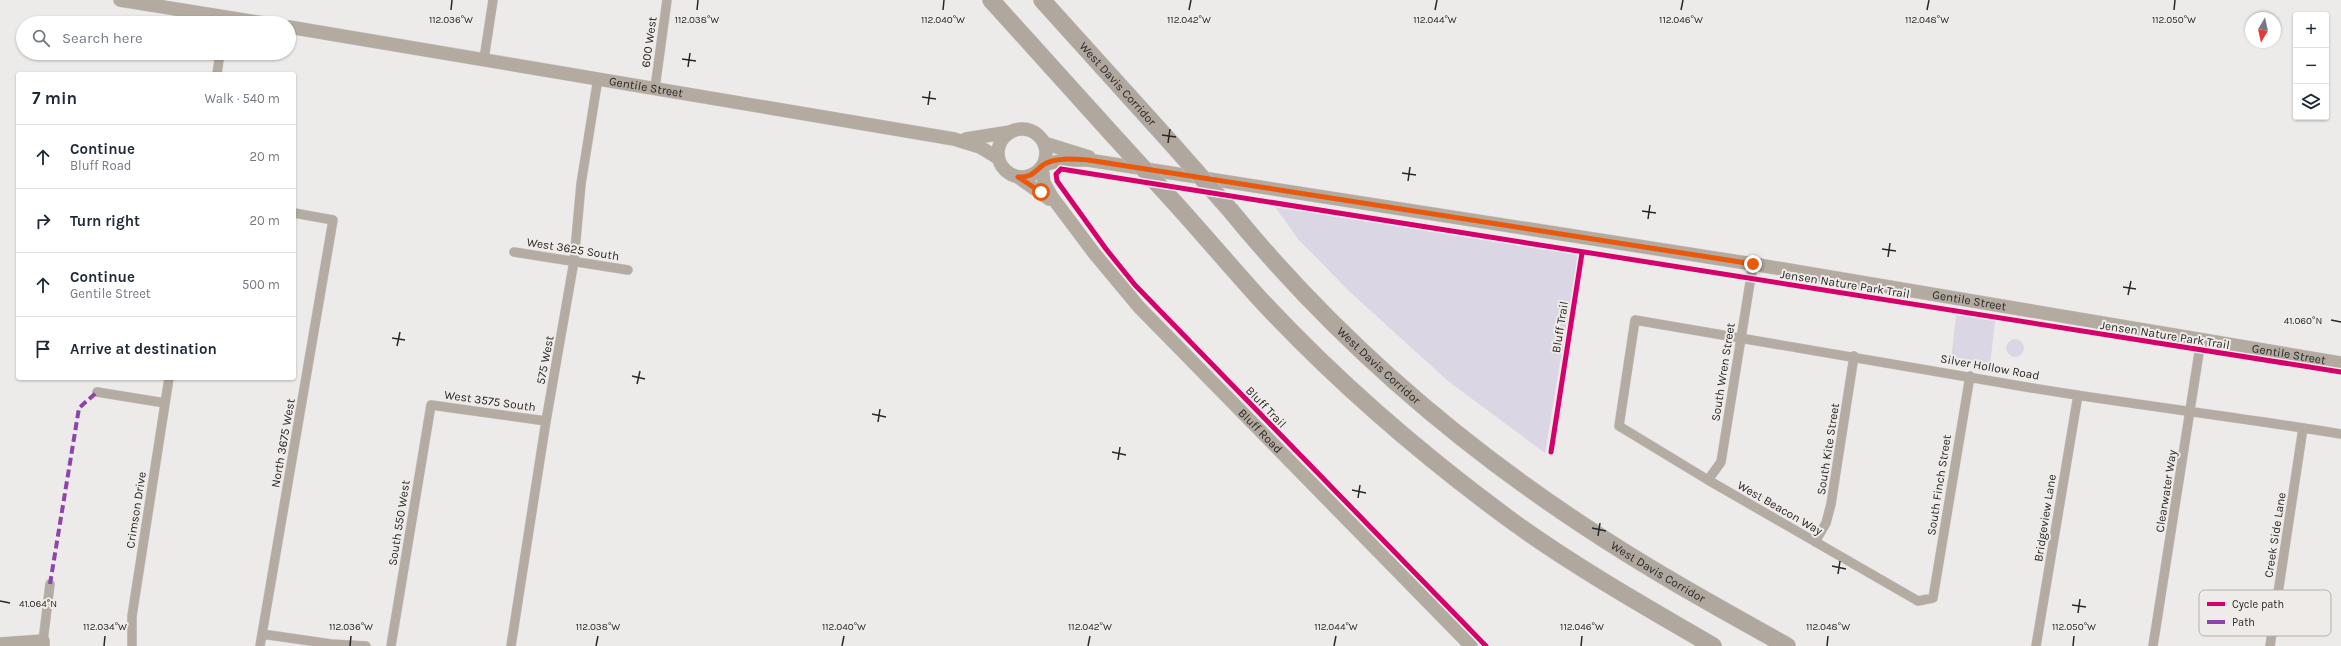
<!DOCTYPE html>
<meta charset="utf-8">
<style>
:root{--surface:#fff;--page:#f2f2f3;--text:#1f2937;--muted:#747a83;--line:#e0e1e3}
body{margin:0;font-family:Karla,sans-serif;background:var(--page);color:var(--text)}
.controls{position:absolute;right:12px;top:12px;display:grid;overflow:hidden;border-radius:4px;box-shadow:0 1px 3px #0004}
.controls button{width:36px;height:36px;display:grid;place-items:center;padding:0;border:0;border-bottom:1px solid var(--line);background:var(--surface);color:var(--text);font:20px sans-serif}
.compass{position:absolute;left:2245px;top:12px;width:36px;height:36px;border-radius:50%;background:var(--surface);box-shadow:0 1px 3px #0004;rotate:189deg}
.stop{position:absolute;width:12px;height:12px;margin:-9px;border:3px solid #ea580c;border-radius:50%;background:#fff}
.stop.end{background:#ea580c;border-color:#fff;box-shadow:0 1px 4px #0008}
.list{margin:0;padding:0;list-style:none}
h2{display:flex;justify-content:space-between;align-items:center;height:52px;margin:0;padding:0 16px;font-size:17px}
h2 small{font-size:13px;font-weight:400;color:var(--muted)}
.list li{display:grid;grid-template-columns:26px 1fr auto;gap:12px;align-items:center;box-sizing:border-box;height:64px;padding:0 16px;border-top:1px solid var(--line)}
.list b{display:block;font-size:15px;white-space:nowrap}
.list p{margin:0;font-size:13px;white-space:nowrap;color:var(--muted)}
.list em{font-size:13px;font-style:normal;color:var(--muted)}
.icon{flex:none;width:22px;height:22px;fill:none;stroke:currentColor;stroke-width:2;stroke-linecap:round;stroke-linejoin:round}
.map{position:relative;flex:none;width:2341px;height:646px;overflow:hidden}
.search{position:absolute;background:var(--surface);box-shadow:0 1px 3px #0004;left:16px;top:16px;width:280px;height:44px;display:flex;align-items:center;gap:10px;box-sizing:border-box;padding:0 14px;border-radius:22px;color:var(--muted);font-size:15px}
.panel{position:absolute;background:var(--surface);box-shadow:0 1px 3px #0004;left:16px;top:72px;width:280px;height:308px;border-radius:4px}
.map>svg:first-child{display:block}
.green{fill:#dbd6e4}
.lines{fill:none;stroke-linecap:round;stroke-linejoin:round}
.street-casing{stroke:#c9c8c7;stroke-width:10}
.secondary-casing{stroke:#c9c8c7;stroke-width:14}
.highway-casing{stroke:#c9c8c7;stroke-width:18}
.street{stroke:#b4aba2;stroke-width:9}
.secondary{stroke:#b3aaa0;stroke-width:13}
.highway{stroke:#b0a79e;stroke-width:17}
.highway-bridge-casing{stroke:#c9c8c7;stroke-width:18;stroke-linecap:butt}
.highway-bridge{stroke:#b0a79e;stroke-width:17}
.quiet{stroke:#8e44ad;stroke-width:4;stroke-dasharray:8 4;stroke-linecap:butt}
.cycleway-casing{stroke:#eeebe8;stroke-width:8}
.cycleway{stroke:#d6006c;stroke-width:5}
.route{stroke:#ea580c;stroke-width:5}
.ticks{fill:none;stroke:#292827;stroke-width:1.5}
.labels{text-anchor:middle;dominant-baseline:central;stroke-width:4;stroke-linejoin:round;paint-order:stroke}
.street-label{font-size:12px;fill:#292827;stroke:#eeebe8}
.key{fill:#eeebe8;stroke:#b3b0ae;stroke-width:1}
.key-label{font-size:11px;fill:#292827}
.ticks-label{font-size:10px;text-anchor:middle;fill:#292827;stroke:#eeebe8;stroke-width:4;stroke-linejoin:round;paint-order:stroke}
</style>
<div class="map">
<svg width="2341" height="646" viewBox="0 0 2341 646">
<rect width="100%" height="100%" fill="#edebe9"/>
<path class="green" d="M1275,207L1578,255L1545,453L1448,381L1349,291L1298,239Z
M1956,315L1995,321L1990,366L1951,360Z
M2006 348a9 9 0 1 1 18 0a9 9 0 1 1-18 0Z"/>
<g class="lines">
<defs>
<path id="street" d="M484,59L493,0
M217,74L220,53
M655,88L667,0
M514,252L628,270
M1970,376L1933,598L1918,601L1708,480L1619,426L1635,320C1767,342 1899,365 2032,388C2134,405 2238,417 2341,434
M97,392L165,403
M1708,480L1721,462L1753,264
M1815,542L1826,523L1831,504L1854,356
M262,634L331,644L366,646
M43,641L50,584
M132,646V616L169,378
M260,646L333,220L294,213
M391,646L431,405L546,421
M511,646L546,421L574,261L581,184L598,78
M2036,646L2078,395
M2153,646L2201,340
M2270,646L2303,428"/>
<g id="secondary">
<path d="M120,0L263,23"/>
<path id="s1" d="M289,27L954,139L980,147L998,158"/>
<circle cx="1022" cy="153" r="24"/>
<path d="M966,139L1010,132"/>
<path d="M1044,143L1089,157"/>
<path id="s2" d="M1043,165L1063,160H1088L1753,264L2341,363"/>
<path id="s3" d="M1042,167L1044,183L1052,197L1094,253L1139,307L1471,646"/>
<path d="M1018,177L1049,199"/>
<path d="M0,644L43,641V646"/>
</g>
<g id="highway">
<path d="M991,0L1112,134"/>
<path id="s4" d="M1042,0L1172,144"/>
<path d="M1175,203C1203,234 1231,267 1259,298C1336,381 1424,457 1516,524C1579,569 1646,607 1713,646"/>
<path id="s5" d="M1231,211C1330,332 1451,438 1581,524C1648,569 1717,607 1787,646"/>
</g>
</defs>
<use href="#street" class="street-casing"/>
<use href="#secondary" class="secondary-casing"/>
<use href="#highway" class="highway-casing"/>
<use href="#street" class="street"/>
<use href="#secondary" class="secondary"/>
<use href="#highway" class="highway"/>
<defs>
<path id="highway-bridge" d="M1112,134L1175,203
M1172,144L1231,211"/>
</defs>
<use href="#highway-bridge" class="highway-bridge-casing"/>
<use href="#highway-bridge" class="highway-bridge"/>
<path class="quiet" d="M50,584L79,408L97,392"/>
<defs>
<path id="cycleway" d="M1061,169L2341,372
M1061,169L1056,174L1057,181L1106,249L1135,285L1486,646
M1551,452L1582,253"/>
</defs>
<use href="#cycleway" class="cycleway-casing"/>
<use href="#cycleway" class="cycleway"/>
</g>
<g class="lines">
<path class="route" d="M1041,192L1018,177C1031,178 1034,172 1043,165C1054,157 1075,159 1088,160L1753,264"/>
</g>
<path class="ticks" d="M451,10L452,0M697,10L698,0M943,10L944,0M1189,10L1191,0M1435,10L1437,0M1681,10L1683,0M1927,10L1929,0M2174,10L2175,0M682,59L696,61M688,67L690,53M922,97L936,99M928,105L930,91M1162,135L1176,137M1168,143L1170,129M1402,173L1416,175M1408,181L1410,167M1642,211L1656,213M1648,219L1650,205M1882,249L1896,251M1888,257L1890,243M2123,287L2136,289M2128,295L2131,281M2331,320L2341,322M392,338L405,340M397,346L400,332M632,376L645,379M637,384L640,371M872,414L886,417M878,422L880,409M1112,452L1126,455M1118,460L1120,447M1352,490L1366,493M1358,498L1360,485M1592,528L1606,531M1598,536L1600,523M1832,566L1846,569M1838,574L1840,561M0,601L10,603M2072,605L2086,607M2078,613L2080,599M104,646L105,636M350,646L351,636M596,646L598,636M842,646L844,636M1088,646L1090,636M1334,646L1336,636M1581,646L1582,636M1827,646L1828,636M2073,646L2074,636"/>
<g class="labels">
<g class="street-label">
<text transform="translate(649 42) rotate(-82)">600 West</text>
<text stroke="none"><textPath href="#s4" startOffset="113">West Davis Corridor</textPath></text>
<text stroke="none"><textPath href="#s1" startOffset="362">Gentile Street</textPath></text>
<text transform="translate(573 249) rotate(9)">West 3625 South</text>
<text transform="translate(1845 284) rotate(9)">Jensen Nature Park Trail</text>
<text stroke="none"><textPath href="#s2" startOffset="938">Gentile Street</textPath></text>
<text transform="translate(1560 327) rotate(-81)">Bluff Trail</text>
<text transform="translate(2165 335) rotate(9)">Jensen Nature Park Trail</text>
<text stroke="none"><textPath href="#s2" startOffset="1262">Gentile Street</textPath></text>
<text transform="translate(545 360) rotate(-79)">575 West</text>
<text stroke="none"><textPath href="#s5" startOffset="214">West Davis Corridor</textPath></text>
<text transform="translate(1990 367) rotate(10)">Silver Hollow Road</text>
<text transform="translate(1723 372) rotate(-81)">South Wren Street</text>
<text transform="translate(490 401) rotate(8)">West 3575 South</text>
<text transform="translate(1266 407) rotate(46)">Bluff Trail</text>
<text stroke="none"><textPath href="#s3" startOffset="346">Bluff Road</textPath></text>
<text transform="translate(283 443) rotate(-80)">North 3675 West</text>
<text transform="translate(1828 449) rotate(-81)">South Kite Street</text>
<text transform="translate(1939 485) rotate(-81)">South Finch Street</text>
<text transform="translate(2166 491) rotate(-81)">Clearwater Way</text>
<text transform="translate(1780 508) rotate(30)">West Beacon Way</text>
<text transform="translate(136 510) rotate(-81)">Crimson Drive</text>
<text transform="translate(2045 518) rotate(-81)">Bridgeview Lane</text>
<text transform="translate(399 523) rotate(-81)">South 550 West</text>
<text transform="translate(2275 535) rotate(-81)">Creek Side Lane</text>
<text stroke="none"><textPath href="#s5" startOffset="562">West Davis Corridor</textPath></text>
</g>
</g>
<rect x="2199" y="590" width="132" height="46" rx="6" class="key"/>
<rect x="2207" y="602" width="18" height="4" fill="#d6006c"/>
<rect x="2207" y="620" width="18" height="4" fill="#8e44ad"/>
<g class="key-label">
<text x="2232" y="608">Cycle path</text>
<text x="2232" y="626">Path</text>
</g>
<g class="ticks-label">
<text x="451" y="23">112.036°W</text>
<text x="697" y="23">112.038°W</text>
<text x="943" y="23">112.040°W</text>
<text x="1189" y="23">112.042°W</text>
<text x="1435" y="23">112.044°W</text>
<text x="1681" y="23">112.046°W</text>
<text x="1927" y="23">112.048°W</text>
<text x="2174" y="23">112.050°W</text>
<text x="2303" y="324">41.060°N</text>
<text x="38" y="607">41.064°N</text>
<text x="105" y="630">112.034°W</text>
<text x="351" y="630">112.036°W</text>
<text x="598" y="630">112.038°W</text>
<text x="844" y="630">112.040°W</text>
<text x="1090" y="630">112.042°W</text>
<text x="1336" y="630">112.044°W</text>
<text x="1582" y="630">112.046°W</text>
<text x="1828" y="630">112.048°W</text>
<text x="2074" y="630">112.050°W</text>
</g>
</svg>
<div class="controls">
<button>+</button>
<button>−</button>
<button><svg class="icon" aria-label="layers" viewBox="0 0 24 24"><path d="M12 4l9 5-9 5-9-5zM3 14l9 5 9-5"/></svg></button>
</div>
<svg class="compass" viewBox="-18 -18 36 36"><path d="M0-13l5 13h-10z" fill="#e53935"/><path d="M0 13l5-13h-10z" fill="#747a83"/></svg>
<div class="stop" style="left:1041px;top:192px"></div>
<div class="stop end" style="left:1753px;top:264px"></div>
<div class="search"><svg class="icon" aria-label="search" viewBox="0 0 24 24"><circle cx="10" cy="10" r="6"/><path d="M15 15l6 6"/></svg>Search here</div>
<section class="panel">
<h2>7 min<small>Walk · 540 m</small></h2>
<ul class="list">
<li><svg class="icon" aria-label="ahead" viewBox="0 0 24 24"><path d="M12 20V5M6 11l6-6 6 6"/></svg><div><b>Continue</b><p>Bluff Road</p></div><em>20 m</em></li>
<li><svg class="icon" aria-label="right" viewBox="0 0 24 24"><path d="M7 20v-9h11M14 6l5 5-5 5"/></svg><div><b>Turn right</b></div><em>20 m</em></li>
<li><svg class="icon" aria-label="ahead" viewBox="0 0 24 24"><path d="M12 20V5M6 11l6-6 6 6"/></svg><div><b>Continue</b><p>Gentile Street</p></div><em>500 m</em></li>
<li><svg class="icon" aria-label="arrive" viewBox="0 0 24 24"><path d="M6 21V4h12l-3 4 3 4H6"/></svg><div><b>Arrive at destination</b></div></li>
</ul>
</section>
</div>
